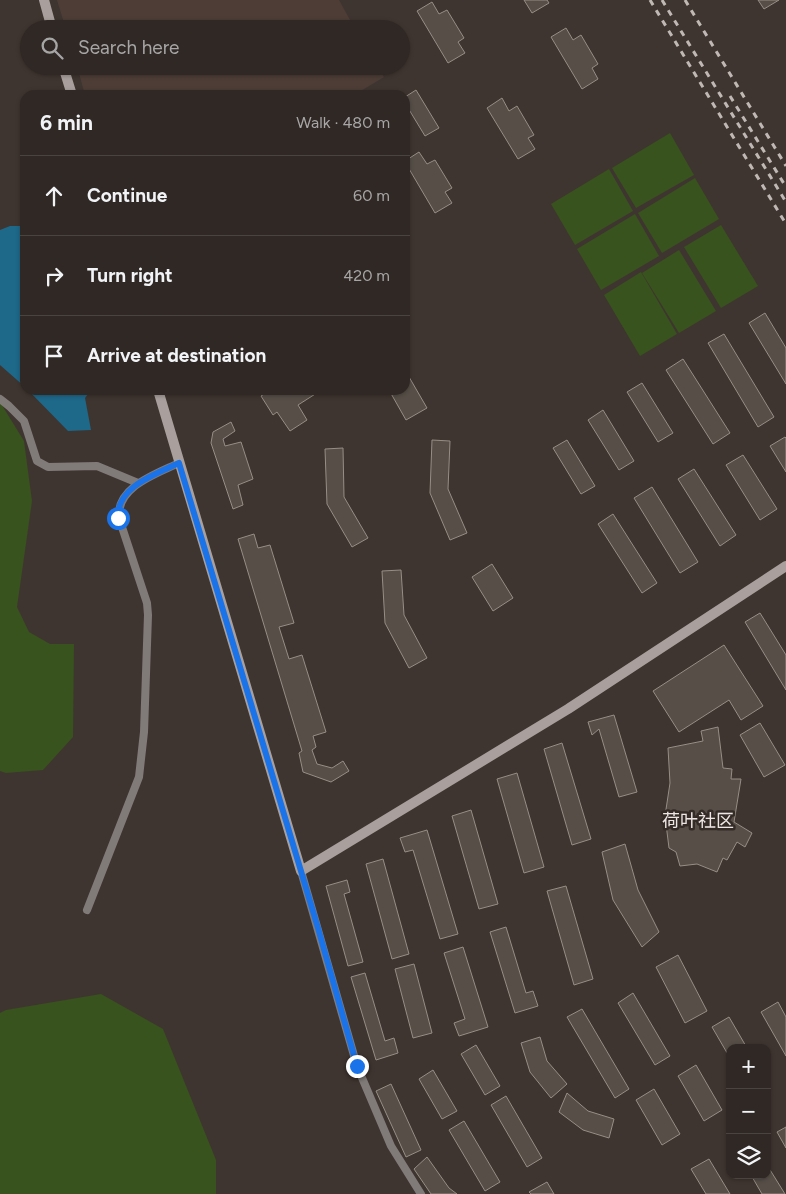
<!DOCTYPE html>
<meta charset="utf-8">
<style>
:root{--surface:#2f2824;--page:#3b3431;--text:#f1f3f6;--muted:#a7a6a6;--line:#4a4441}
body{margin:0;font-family:Figtree,"Noto Sans SC",sans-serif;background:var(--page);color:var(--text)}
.controls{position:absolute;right:15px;bottom:15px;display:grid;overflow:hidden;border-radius:10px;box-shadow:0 1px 4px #0004}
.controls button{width:45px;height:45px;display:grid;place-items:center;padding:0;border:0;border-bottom:1px solid var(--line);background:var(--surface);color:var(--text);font:25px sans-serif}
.stop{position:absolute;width:15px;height:15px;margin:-11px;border:4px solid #1a73e8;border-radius:50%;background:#fff}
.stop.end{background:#1a73e8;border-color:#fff;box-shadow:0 1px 5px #0008}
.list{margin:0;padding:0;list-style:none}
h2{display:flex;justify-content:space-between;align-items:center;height:65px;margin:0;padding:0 20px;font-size:21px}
h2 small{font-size:16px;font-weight:400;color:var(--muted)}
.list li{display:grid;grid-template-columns:32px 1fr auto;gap:15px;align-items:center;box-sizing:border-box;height:80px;padding:0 20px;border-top:1px solid var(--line)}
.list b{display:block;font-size:19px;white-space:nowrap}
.list em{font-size:16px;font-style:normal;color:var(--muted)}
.icon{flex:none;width:28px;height:28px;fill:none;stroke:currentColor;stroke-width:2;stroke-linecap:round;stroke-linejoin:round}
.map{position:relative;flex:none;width:786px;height:1194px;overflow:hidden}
.search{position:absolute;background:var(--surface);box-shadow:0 1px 4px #0004;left:20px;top:20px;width:390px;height:55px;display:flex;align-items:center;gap:12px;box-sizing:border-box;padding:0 18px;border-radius:28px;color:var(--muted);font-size:19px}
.panel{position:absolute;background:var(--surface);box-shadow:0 1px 4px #0004;left:20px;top:90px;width:390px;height:305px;border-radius:15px}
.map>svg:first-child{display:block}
.built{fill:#4d3d36}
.green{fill:#38531d}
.water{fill:#1e6889}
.building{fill:#564e47;stroke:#978e86}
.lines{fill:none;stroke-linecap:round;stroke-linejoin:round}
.minor{stroke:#807b79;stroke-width:8}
.secondary{stroke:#a9a09d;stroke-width:10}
.rail{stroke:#c0b8b4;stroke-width:3;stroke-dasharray:6 6;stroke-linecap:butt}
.route{stroke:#1a73e8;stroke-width:6}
.labels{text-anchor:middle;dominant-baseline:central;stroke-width:5;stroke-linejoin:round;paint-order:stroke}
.quarter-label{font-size:18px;fill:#ede6e3;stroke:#342b27}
</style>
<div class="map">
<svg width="786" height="1194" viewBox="0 0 786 1194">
<rect width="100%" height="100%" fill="#3f3530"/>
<path class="built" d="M57,0H339L355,29H66Z
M77,66H377L384,77L354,95H85Z"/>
<path class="green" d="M670,133L694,175L636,208L612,168Z
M609,169L633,211L575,245L551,204Z
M695,178L719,219L662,253L638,213Z
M635,214L659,256L601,290L577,249Z
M721,225L758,286L721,308L684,247Z
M679,250L716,311L679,333L642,273Z
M641,272L677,334L640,356L604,295Z
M0,402L24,441L32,501L17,607L29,632L50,644H74L73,737L43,770L6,773L0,771Z
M101,994L163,1029L216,1160V1194H0V1013L6,1010Z"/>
<path class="water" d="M10,226H25V387L0,365V230Z
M28,390H91L85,398L91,430L68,431Z"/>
<path class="building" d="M524,0H547L549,3L532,13Z
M758,0H779L764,9Z
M432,2L439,14L447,10L464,38L458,42L465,53L448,63L417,11Z
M566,28L573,40L581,35L598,64L592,68L598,79L582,89L551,37Z
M416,90L439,128L425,136L405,103V97Z
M502,98L509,111L517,106L534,135L528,138L535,149L518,159L487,108Z
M419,152L427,164L435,160L452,188L445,192L452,203L435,213L405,162V161Z
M765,313L786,348V384L749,323Z
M724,334L774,417L758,427L708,343Z
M683,359L730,433L713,444L666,370Z
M405,370L427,408L406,420L389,390H405Z
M642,383L673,433L658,442L627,392Z
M271,390H319L320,391L298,405L307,420L290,431L277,412L273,415L261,396Z
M603,410L634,461L619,470L588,420Z
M231,422L235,431L223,439L225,446L241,442L253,479L238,485L243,505L233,509L211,443L213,432Z
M785,437L786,438V472L770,446Z
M432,440L450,441L448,489L467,533L450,540L430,493Z
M567,440L595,486L581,494L553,448Z
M343,448L344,497L368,538L352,547L327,504L325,449Z
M743,455L777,509L760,520L726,465Z
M694,469L736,535L720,546L678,479Z
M652,487L698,562L680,573L634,498Z
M613,514L657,583L642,593L598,524Z
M254,534L258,548L270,545L294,623L279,627L289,659L302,655L326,732L313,736L316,747L312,750L317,764L332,768L343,761L349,771L331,782L303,772L299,753L302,751L238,539Z
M492,564L513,598L493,611L472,577Z
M401,570L404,615L427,658L409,668L385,623L382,571Z
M760,613L786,655V690L745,622Z
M724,645L763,706L741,720L729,700L679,732L653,691Z
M614,715L637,792L619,797L599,729L592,735L588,722Z
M760,723L785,765L764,777L740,735Z
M718,727L723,768L732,769L731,779H741L734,822L752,833L745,847L737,842L727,860L723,858L717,872L697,864L680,866L676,852L669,848L665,816L670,783L668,748L703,741L701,731Z
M562,743L591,839L572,845L544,749Z
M517,773L544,867L524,873L497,779Z
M471,810L498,904L479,909L452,816Z
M427,830L458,934L440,939L413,850L405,852L400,838Z
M625,844L638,890L659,932L642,947L613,900L602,852Z
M383,859L409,954L392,959L366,864Z
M347,880L350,892L344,894L363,962L348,966L326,886Z
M566,886L593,979L574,985L547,891Z
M506,927L526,993L533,991L538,1006L515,1013L490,932Z
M463,947L488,1027L459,1036L454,1023L465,1019L444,953Z
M678,955L707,1011L685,1023L656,967Z
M414,964L432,1033L413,1038L395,969Z
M365,973L385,1041L394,1038L398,1053L376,1060L351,977Z
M633,993L670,1056L655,1065L618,1003Z
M778,1002L786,1017V1056L761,1012Z
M582,1009L629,1089L615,1098L567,1017Z
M729,1017L747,1048H730V1058L712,1027Z
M540,1037L547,1061L567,1084L551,1098L530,1072L521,1043Z
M476,1045L500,1086L485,1095L461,1054Z
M696,1065L722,1110L704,1121L678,1076Z
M433,1070L457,1111L442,1119L419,1079Z
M391,1084L421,1150L406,1157L376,1091Z
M654,1089L680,1134L662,1145L636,1100Z
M567,1093L588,1111L614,1119L609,1138L583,1130L559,1112Z
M506,1096L542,1158L527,1167L491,1105Z
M464,1121L500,1182L485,1191L449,1130Z
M786,1127V1148L777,1132Z
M427,1157L449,1188L457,1194H431L414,1169Z
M709,1159L730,1194H706L691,1169Z
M767,1165L785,1194H762L751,1175H767Z
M547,1182L554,1194H531L529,1192Z"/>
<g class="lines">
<path class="minor" d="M0,399L9,406L24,421L37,461L48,467L97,466L138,483
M301,871L357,1066L391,1146L421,1194
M87,910L139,777L144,732L148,615L147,603L119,518C116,487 156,474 179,463"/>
<path class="secondary" d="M44,0L52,29
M63,66L72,95
M158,390L301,871L568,709L786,566"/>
<path class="rail" d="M650,0L786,224
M662,0L786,202
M685,0L786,166
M730,96L786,187"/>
</g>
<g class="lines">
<path class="route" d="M118,518C116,487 156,474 179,463L318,928L357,1066"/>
</g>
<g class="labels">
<g class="quarter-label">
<text x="698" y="821">荷叶社区</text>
</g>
</g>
</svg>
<div class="controls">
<button>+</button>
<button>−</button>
<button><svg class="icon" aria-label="layers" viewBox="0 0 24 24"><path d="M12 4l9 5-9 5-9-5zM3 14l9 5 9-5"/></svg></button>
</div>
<div class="stop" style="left:118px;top:518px"></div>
<div class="stop end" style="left:357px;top:1066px"></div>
<div class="search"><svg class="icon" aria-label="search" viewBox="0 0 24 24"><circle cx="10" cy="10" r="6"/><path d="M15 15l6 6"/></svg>Search here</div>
<section class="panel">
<h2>6 min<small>Walk · 480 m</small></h2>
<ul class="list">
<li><svg class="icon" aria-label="ahead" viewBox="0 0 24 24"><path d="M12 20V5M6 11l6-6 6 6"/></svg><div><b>Continue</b></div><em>60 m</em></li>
<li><svg class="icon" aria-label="right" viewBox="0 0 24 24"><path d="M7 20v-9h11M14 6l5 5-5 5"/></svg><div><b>Turn right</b></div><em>420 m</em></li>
<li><svg class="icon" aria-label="arrive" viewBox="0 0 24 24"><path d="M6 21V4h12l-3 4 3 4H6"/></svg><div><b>Arrive at destination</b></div></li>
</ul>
</section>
</div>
